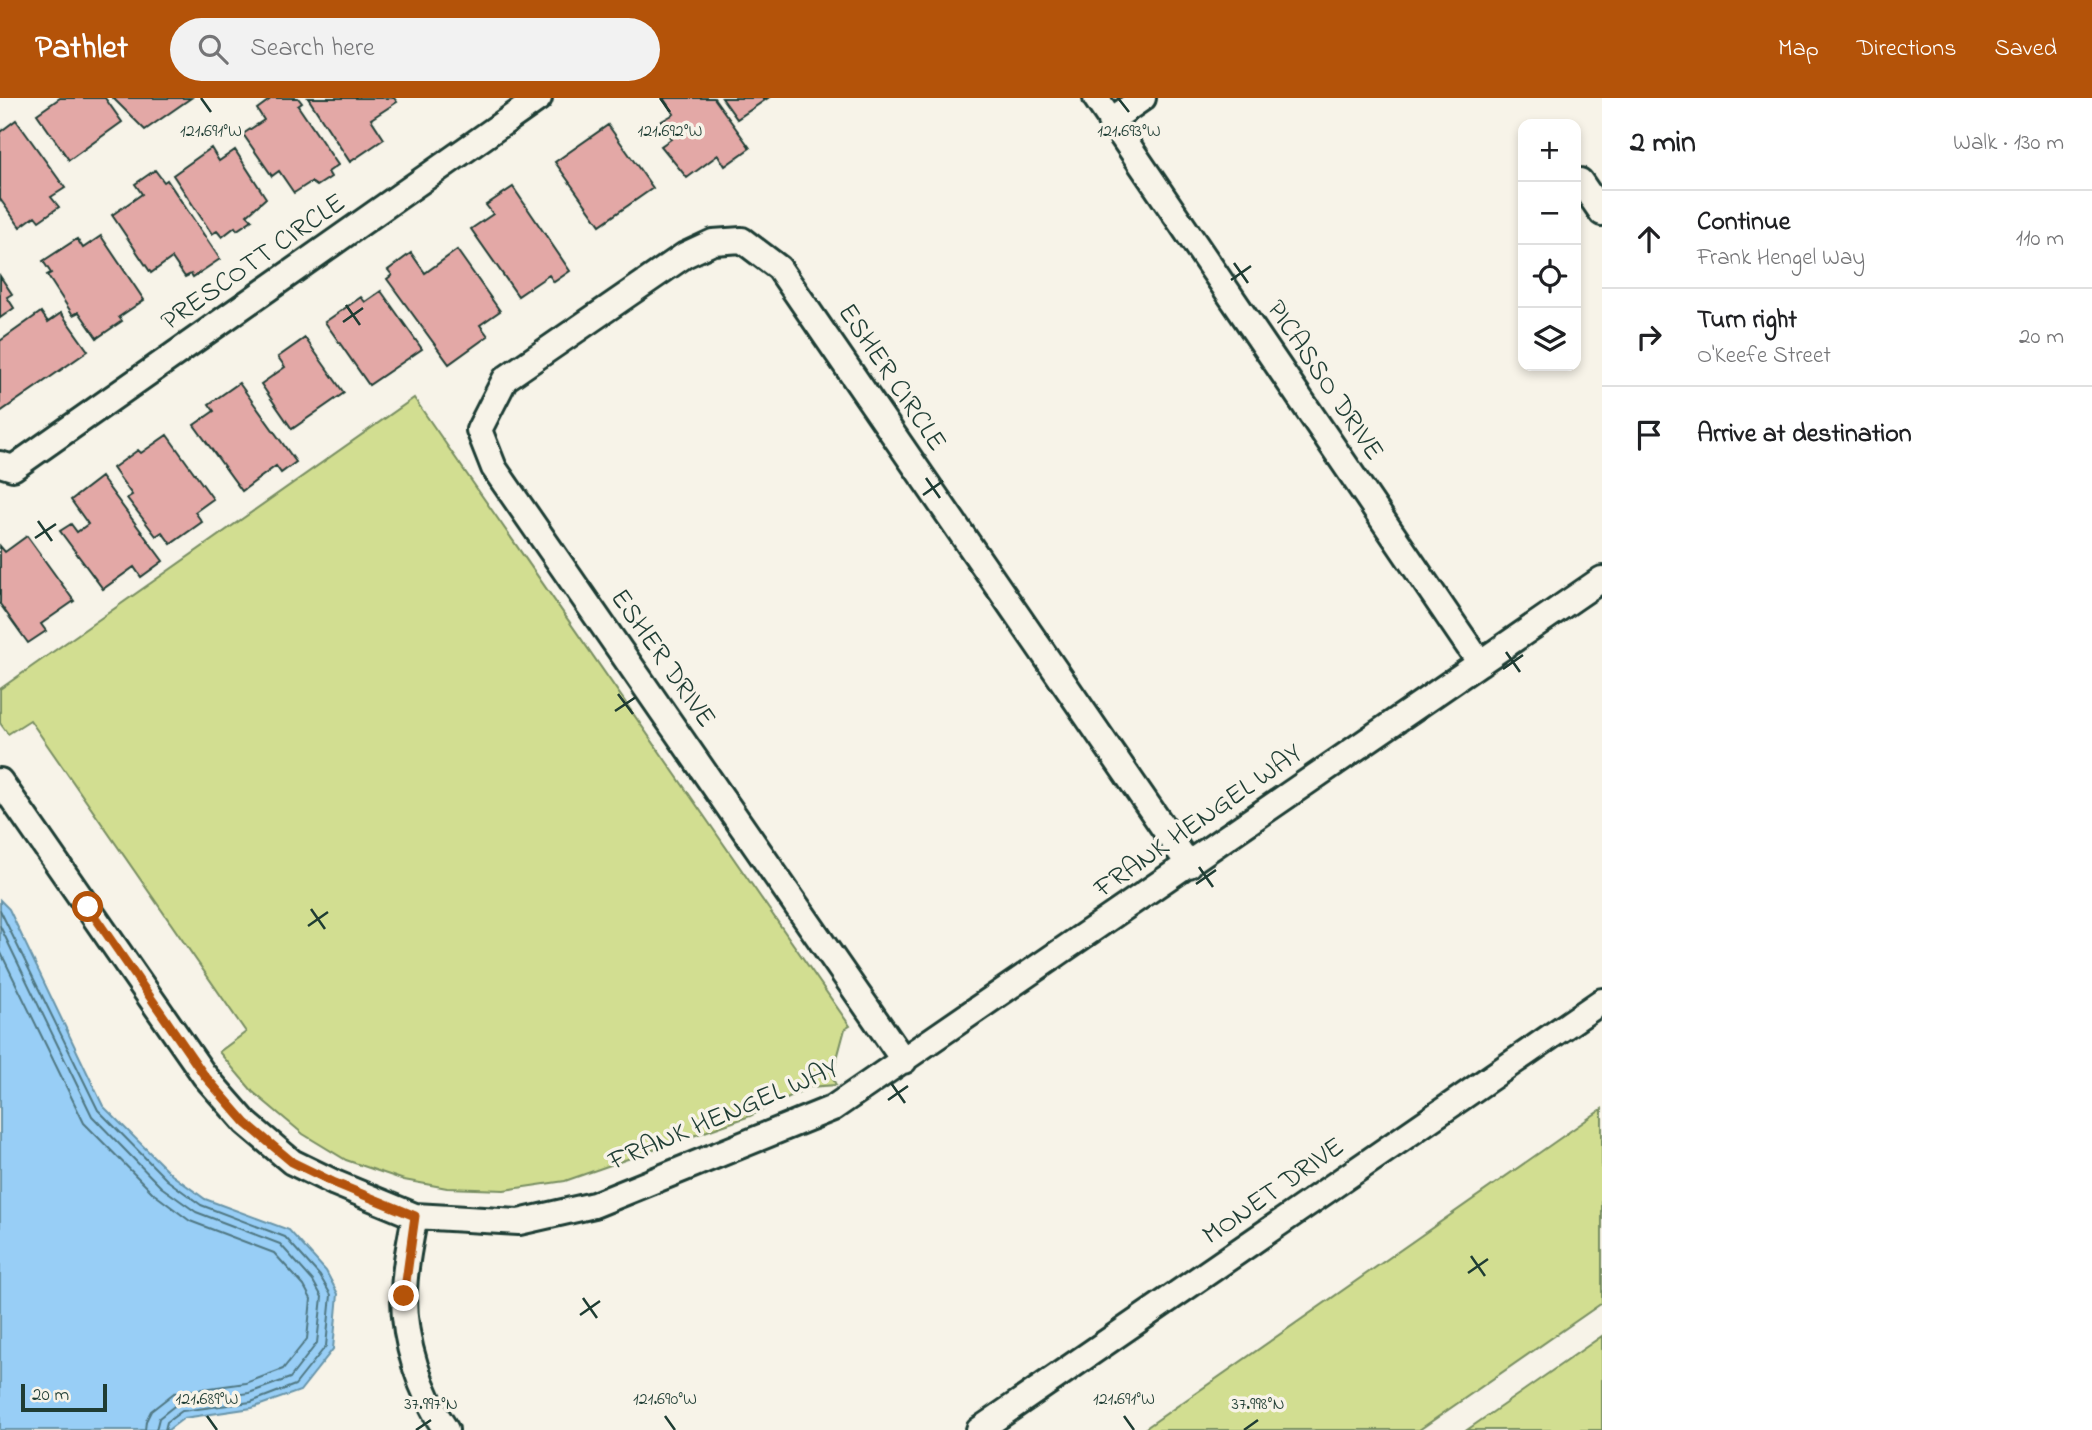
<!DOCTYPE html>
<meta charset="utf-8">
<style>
:root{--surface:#fff;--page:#f2f2f2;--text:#202124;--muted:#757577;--line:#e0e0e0;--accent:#b45309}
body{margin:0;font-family:"Indie Flower",sans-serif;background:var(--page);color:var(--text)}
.controls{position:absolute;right:21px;top:21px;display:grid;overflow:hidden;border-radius:14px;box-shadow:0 4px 10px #0003}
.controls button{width:63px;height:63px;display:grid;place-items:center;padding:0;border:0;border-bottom:2px solid var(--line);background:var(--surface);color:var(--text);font:35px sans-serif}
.scale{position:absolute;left:21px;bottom:18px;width:86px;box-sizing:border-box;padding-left:7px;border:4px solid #1f3d34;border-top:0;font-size:19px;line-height:24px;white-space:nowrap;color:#1f3d34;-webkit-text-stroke:5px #f7f3e8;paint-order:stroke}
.stop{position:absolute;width:21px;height:21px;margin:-16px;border:5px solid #b45309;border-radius:50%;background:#fff}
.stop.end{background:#b45309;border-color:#fff;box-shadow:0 2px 7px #0008}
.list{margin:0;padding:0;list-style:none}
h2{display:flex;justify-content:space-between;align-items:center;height:91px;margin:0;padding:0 28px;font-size:30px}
h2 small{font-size:23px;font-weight:400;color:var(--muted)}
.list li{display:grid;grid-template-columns:46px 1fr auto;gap:21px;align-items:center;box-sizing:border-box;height:98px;padding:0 28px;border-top:2px solid var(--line)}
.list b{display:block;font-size:26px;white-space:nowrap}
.list p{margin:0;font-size:23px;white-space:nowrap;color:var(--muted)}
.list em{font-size:23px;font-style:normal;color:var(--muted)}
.icon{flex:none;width:38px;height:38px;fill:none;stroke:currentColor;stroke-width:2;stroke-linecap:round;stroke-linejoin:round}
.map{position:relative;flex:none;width:1602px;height:1332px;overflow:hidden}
header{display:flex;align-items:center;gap:42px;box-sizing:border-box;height:98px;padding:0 35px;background:var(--accent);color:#fff}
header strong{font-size:33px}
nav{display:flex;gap:38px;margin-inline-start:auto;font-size:24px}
.search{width:490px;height:63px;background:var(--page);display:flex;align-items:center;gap:18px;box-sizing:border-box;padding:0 24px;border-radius:38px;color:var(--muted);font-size:26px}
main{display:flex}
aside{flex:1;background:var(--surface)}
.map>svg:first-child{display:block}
.green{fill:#d2de91;stroke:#788e62;stroke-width:2}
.water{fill:#98cef6;stroke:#6894a8;stroke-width:2}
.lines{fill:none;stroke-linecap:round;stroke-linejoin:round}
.shore{stroke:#4f7782;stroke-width:2}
.building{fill:#e3a8a6;stroke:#1f3d34;stroke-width:2}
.street-casing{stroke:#1f3d34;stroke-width:30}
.street{stroke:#f7f3e8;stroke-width:24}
.route{stroke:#b45309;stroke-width:9}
.ticks{fill:none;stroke:#1f3d34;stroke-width:2.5}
.labels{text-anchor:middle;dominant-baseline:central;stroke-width:7;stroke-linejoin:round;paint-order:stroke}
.street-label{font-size:28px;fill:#1f3d34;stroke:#f7f3e8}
.ticks-label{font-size:18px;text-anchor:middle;fill:#1f3d34;stroke:#f7f3e8;stroke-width:7;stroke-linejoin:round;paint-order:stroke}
</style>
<header>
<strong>Pathlet</strong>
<div class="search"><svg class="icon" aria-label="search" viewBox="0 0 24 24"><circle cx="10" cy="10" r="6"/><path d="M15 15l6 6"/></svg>Search here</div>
<nav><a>Map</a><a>Directions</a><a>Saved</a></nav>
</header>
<main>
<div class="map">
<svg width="1602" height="1332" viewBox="0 0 1602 1332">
<rect width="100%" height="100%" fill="#f7f3e8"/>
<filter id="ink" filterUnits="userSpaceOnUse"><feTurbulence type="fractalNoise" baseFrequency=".0143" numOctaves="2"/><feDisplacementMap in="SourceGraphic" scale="14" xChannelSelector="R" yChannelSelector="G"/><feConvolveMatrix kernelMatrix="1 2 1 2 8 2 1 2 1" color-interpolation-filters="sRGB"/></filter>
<g filter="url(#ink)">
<path class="green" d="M414,300L850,928L845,931L832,979L836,987L809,989L750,1018L565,1083L504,1092L447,1090L404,1082L346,1062L303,1036L253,994L219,954L246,934L30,622L8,636L0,625V591Z
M1602,1011V1205L1419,1332H1143Z
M1602,1238V1332H1467Z"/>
<path class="water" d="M0,802L9,811L103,1008L172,1077L205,1101L289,1132L326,1173L338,1196L333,1251L300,1293L252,1310L184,1320L168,1332H0Z"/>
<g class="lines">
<path class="shore" d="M0,812L98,1012L167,1082L201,1107L285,1139L320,1178L331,1197L326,1248L295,1287L251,1304L182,1313L167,1324L165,1332
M0,828L92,1018L161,1089L196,1114L280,1146L313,1183L322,1199L317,1245L290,1280L249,1295L178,1305L159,1320L156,1332
M0,853L84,1025L154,1096L190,1123L274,1155L304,1188L311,1201L307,1241L283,1271L246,1285L174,1295L151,1313L146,1323L145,1332"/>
</g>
<path class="building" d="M60,0H105L122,24L69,62L37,16Z
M113,0H191L145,32Z
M272,0H298L302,5L298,8L338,67L328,74L331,79L317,88L311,84L294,95L279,73L272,78L243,36L264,22L257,11Z
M308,0H394L397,4L371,21L384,41L350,64Z
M663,0H714L750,50L725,68L718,57L687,80L661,48L671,41L660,24L674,16Z
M722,0H768L737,21Z
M16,22L65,90L51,99L59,109L39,123L35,118L20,129L0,101V34Z
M608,27L653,90L600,127L555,64Z
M211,50L219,63L235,52L266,100L247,117L252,122L237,132L235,129L222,139L217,133L212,136L173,77Z
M155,72L164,84L167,82L220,161L193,179L191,176L185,179L172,160L151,175L112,117L142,96L135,86Z
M513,89L570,173L554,184L549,177L518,198L471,131L493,116L486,107Z
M101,138L144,202L119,219L122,223L97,240L79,214L73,217L47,177L51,175L43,163L77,141L83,150Z
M457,152L500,213L480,227L488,238L449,266L387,181L392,177L388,172L411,155L425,175Z
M0,178L12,196L7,199L14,210L0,220Z
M381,193L422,251L369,287L325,224L361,199L365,204Z
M41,214L48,224L61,215L88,253L0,314V243Z
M305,240L344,295L292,331L261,286L285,269L278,259Z
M239,285L296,364L281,375L276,368L242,393L194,327L214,313L209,306Z
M167,337L213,401L195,414L202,424L171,446L162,434L156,438L127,400L132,397L113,370L138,352L141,355Z
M101,379L163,463L141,479L134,469L103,491L60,433L71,426L77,434L88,426L71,402Z
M27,438L74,503L41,526L46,533L28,545L0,506V448L5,454Z"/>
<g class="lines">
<defs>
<path id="street" d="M1096,0L1480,565
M1110,23L1143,0
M1580,83L1602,115
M0,366L13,370L539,0
M0,683L204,977L246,1025L292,1064L335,1085L415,1118L519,1124L594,1107L833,1010L1602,481
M904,963L494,370L479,332L505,281L685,157L713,144L742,142L779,170L1189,767
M415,1118C410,1144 404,1172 404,1199C404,1243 420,1295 446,1332
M979,1332L1602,903"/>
</defs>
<use href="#street" class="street-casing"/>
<use href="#street" class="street"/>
</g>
</g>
<g class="lines" filter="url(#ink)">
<path class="route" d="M88,809L204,977L246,1025L292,1064L335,1085L415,1118L404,1198"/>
</g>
<path class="ticks" d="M201,0L211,14M660,0L670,14M1118,0L1129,14M1234,165L1248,185M1231,182L1251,168M346,207L360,227M343,224L363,210M926,380L940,400M923,397L943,383M38,423L52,443M35,440L56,426M1506,554L1520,574M1503,571L1523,557M618,596L633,616M615,613L636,599M1199,769L1213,789M1196,786L1216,772M311,811L325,831M308,828L328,814M891,985L905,1005M888,1002L908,988M1471,1158L1485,1178M1468,1175L1488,1161M583,1200L597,1220M580,1217L600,1203M207,1318L217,1332M665,1318L675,1332M1124,1318L1134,1332M416,1332L431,1322M1244,1332L1258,1322"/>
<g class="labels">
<g class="street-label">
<text transform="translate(254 165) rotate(-35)">PRESCOTT CIRCLE</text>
<text transform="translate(891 280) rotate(56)">ESHER CIRCLE</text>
<text transform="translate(1324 283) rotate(56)">PICASSO DRIVE</text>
<text transform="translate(662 561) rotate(55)">ESHER DRIVE</text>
<text transform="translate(1199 724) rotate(-35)">FRANK HENGEL WAY</text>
<text transform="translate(724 1018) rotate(-23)">FRANK HENGEL WAY</text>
<text transform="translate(1274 1094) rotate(-35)">MONET DRIVE</text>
</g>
</g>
<g class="ticks-label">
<text x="211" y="38">121.691°W</text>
<text x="670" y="38">121.692°W</text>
<text x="1129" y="38">121.693°W</text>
<text x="207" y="1306">121.689°W</text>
<text x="665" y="1306">121.690°W</text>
<text x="1124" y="1306">121.691°W</text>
<text x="431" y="1311">37.997°N</text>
<text x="1258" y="1311">37.998°N</text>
</g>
</svg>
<div class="controls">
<button>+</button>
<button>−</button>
<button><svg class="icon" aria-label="locate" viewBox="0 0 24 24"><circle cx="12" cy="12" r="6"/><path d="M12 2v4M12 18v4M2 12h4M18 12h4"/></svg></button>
<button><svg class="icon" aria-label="layers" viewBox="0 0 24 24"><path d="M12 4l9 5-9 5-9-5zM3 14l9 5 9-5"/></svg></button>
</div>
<div class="scale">20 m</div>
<div class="stop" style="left:88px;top:809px"></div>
<div class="stop end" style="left:404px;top:1198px"></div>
</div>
<aside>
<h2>2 min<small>Walk · 130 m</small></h2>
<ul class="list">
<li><svg class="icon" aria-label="ahead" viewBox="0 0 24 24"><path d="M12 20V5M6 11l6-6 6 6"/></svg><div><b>Continue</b><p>Frank Hengel Way</p></div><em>110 m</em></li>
<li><svg class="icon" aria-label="right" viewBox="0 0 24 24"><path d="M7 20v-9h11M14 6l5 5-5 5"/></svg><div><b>Turn right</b><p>O'Keefe Street</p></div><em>20 m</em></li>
<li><svg class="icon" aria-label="arrive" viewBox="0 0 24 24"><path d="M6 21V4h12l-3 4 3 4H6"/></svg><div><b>Arrive at destination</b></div></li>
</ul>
</aside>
</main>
